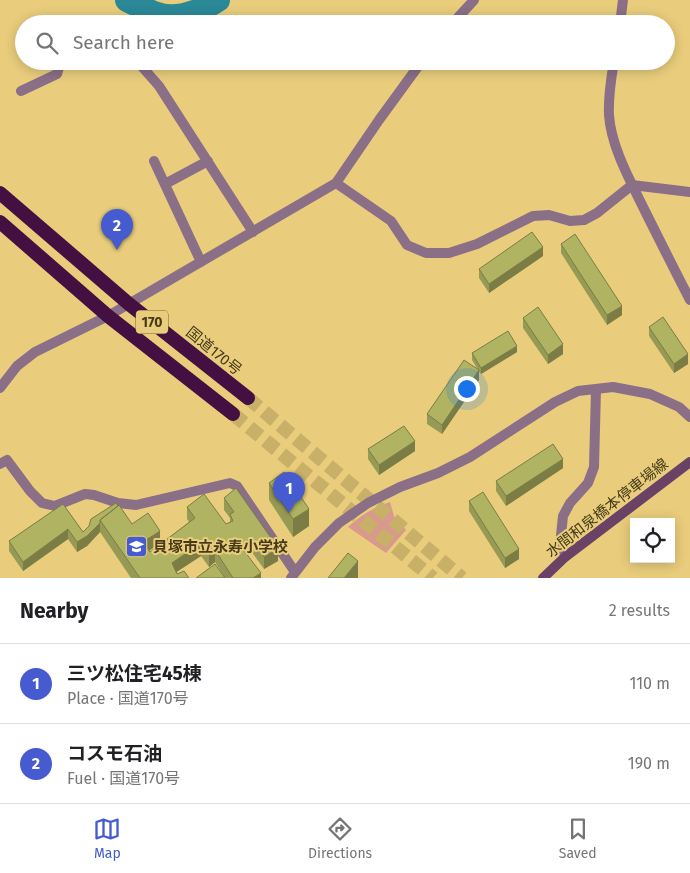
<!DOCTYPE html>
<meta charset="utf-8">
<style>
:root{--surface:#fff;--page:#f6f6f6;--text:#202124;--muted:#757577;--line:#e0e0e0;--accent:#455bcf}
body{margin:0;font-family:"Fira Sans","Noto Sans JP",sans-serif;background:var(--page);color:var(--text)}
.controls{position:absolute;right:15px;bottom:15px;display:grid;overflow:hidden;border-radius:0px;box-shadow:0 2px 12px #0003}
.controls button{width:45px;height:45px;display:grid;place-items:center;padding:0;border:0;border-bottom:1px solid var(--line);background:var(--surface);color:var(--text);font:25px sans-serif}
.you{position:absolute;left:466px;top:388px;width:18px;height:18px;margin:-12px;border:4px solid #fff;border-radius:50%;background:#1a73e8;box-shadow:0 0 0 8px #1a73e833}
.badge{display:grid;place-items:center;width:32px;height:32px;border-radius:50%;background:var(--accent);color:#fff;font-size:16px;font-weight:700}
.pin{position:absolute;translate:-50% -41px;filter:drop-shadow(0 1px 2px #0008)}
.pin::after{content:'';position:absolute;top:26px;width:18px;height:15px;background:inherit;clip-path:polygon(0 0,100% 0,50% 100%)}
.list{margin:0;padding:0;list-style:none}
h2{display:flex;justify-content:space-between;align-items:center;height:65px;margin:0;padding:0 20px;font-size:21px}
h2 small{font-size:16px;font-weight:400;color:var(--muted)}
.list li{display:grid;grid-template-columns:32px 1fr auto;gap:15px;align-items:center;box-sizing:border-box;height:80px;padding:0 20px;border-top:1px solid var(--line)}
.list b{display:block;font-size:19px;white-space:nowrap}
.list p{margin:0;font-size:16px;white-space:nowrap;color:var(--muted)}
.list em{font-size:16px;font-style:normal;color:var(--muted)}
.icon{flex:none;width:28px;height:28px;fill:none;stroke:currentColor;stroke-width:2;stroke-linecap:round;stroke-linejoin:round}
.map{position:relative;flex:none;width:690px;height:578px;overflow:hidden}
.search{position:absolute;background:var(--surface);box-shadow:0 2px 12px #0003;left:15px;right:15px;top:15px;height:55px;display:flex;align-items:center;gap:12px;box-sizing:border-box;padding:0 18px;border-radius:28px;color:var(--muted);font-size:19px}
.sheet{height:225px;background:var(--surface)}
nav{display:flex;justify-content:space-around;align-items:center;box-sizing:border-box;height:70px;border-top:1px solid var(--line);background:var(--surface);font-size:14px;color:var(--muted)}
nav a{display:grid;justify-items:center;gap:2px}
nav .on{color:var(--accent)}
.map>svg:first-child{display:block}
.green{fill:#d9998d}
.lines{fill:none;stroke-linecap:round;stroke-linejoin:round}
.river{stroke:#2a8897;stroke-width:24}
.trunk-tunnel{stroke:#c8b068;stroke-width:14;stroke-dasharray:14 7;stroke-linecap:butt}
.minor{stroke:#8b6f87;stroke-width:10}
.tertiary{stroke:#8b6f87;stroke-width:10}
.secondary{stroke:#694265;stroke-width:10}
.trunk{stroke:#441041;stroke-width:14}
.wall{fill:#979a54}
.shaded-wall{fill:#7b7d45}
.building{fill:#b0b362;stroke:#7b7d45}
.labels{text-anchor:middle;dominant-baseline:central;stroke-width:4;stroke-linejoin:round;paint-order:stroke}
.shield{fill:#e9cd7c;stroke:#776637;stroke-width:1}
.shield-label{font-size:14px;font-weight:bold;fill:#463a19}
.street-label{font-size:15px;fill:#463a19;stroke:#e9cd7c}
.poi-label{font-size:15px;font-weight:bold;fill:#463a19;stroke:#e9cd7c;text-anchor:start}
</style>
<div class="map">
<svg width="690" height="578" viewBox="0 0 690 578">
<rect width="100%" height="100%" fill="#e9cd7c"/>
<path class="green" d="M390,502L394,516L406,530L386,553L348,527C360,516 374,507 390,502Z"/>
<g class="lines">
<path class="river" d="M127,0C139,6 153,15 167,16C183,18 205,9 218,0"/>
<path class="trunk-tunnel" d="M248,398L462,578
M233,414L433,578"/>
<path class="minor" d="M452,24L474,0
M137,61L159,86L253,232
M21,91L57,74L61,61
M154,161L201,262
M336,183L391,221L407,245L426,253H449L477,244L533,216L549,215L570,221L584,220L597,213L632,185L690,192
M165,184L208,161
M0,388L17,366L35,352L108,316L336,183L379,120L422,61
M0,464L7,460L30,491L42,503L55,506L85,494L94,495L118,503L136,505L230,483L237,486L295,572
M565,557L561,535L563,516L570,503L588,483L594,467L596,389
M291,578L315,547L339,523L368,503L400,487L438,473L470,457L555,402L578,391L613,387L650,394L679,407L690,417"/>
<path class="tertiary" d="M620,24L623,0
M614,61C611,79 608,96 609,115C611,147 631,182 645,211C660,241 675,271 690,300"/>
<path class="secondary" d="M543,578L565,557L690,462"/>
<path class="trunk" d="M0,193L129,304L248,398
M0,222L108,316L233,414"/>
</g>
<path class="wall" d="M561,244L622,315L607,325L561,253Z
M543,256L489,293L479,278V269Z
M523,318L563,354L548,364L523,328Z
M649,327L688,364L674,373L649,336Z
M517,352L481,374L479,372V380L442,434L427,424V414L478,370L472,360V353Z
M368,449L415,451L379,475L368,459Z
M563,468L506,506L496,491V481Z
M269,483L309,526L293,537L269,500Z
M224,498L278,561L264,569L251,551L247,553L246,554L261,578H225L215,562L209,567L201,556L176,572L177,574L189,578H131L100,532L87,546L77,552L68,539L23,571L9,551V541L63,504L83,532L89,526L91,519L132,524L160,543L149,551L150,552L189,522L187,519V507L226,524L230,522V518L224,510Z
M469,501L519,559L505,568L469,511Z"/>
<path class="shaded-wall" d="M543,247V256L489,293V284Z
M622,306V315L607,325V315Z
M563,344V354L548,364V355Z
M517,346V352L481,374V368Z
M688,354V364L674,373V364Z
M479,370V380L442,434V425Z
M415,441V451L379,475V465Z
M563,459V468L506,506V496Z
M309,509V526L293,537V519Z
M100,523V532L87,546L77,552V542Z
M68,529V539L23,571V562Z
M160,531V543L143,555V542Z
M251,538V551L247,553L242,561V548L247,541Z
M201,543V556L172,575V563Z
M278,548V561L264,569V557Z
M519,549V559L505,568V558Z
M215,550V562L209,567V555Z
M358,561V578H344Z
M261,573V578H253Z"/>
<path class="building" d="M532,232L543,247L489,284L479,269Z
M575,234L622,306L607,315L561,244Z
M538,307L563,344L548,355L523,318Z
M663,317L688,354L674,364L649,327Z
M508,331L517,346L481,368L472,353Z
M464,360L479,370L442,425L427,414Z
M404,426L415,441L379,465L368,449Z
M553,444L563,459L506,496L496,481Z
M284,472L309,509L293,519L269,483Z
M236,488L278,548L264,557L251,538L247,541L242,548L261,573L253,578H233L215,550L209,555L201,543L172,563L177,574L184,571L189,578H140L100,520L119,505L132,524L148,513L160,531L143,542L150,552L195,518L187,507L204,494L226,524L233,521L230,514L234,512L224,498Z
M483,492L519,549L505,558L469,501Z
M116,503L118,506L100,520V523L87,536L77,542L68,529L23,562L9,541L63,504L83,532L89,526L91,519Z
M348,553L358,561L344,578H328Z
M215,564L225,578H196Z"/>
<defs>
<symbol id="school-square" viewBox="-11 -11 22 22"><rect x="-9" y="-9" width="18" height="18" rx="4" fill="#455bcf" stroke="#e9cd7c"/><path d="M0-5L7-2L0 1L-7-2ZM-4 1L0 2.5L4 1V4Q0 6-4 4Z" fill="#fff"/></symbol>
</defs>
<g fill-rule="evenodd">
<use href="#school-square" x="124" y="534" width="25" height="25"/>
</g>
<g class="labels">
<rect class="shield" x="136" y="310.5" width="32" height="23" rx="4"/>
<g class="shield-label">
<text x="152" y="322">170</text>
</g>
<g class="street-label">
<text transform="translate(214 351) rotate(39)">国道170号</text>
<text transform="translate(607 508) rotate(-38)">水間和泉橋本停車場線</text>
</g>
<g class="poi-label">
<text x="153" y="547">貝塚市立永寿小学校</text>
</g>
</g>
</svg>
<div class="controls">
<button><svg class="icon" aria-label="locate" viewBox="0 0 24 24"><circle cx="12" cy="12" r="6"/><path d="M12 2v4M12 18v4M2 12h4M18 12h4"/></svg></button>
</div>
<div class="you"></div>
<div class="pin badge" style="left:289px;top:513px">1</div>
<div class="pin badge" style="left:117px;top:250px">2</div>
<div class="search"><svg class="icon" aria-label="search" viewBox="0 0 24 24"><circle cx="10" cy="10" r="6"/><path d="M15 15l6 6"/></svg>Search here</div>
</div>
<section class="sheet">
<h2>Nearby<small>2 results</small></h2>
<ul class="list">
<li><span class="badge">1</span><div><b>三ツ松住宅45棟</b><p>Place · 国道170号</p></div><em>110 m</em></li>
<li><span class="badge">2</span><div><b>コスモ石油</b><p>Fuel · 国道170号</p></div><em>190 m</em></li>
</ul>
</section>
<nav>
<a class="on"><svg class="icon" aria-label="map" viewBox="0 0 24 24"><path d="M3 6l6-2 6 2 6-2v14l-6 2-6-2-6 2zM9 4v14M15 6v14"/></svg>Map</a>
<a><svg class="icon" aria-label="directions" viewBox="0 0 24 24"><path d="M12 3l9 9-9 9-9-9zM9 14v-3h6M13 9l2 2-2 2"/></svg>Directions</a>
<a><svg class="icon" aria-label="saved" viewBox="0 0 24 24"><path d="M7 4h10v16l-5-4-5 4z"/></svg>Saved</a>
</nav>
